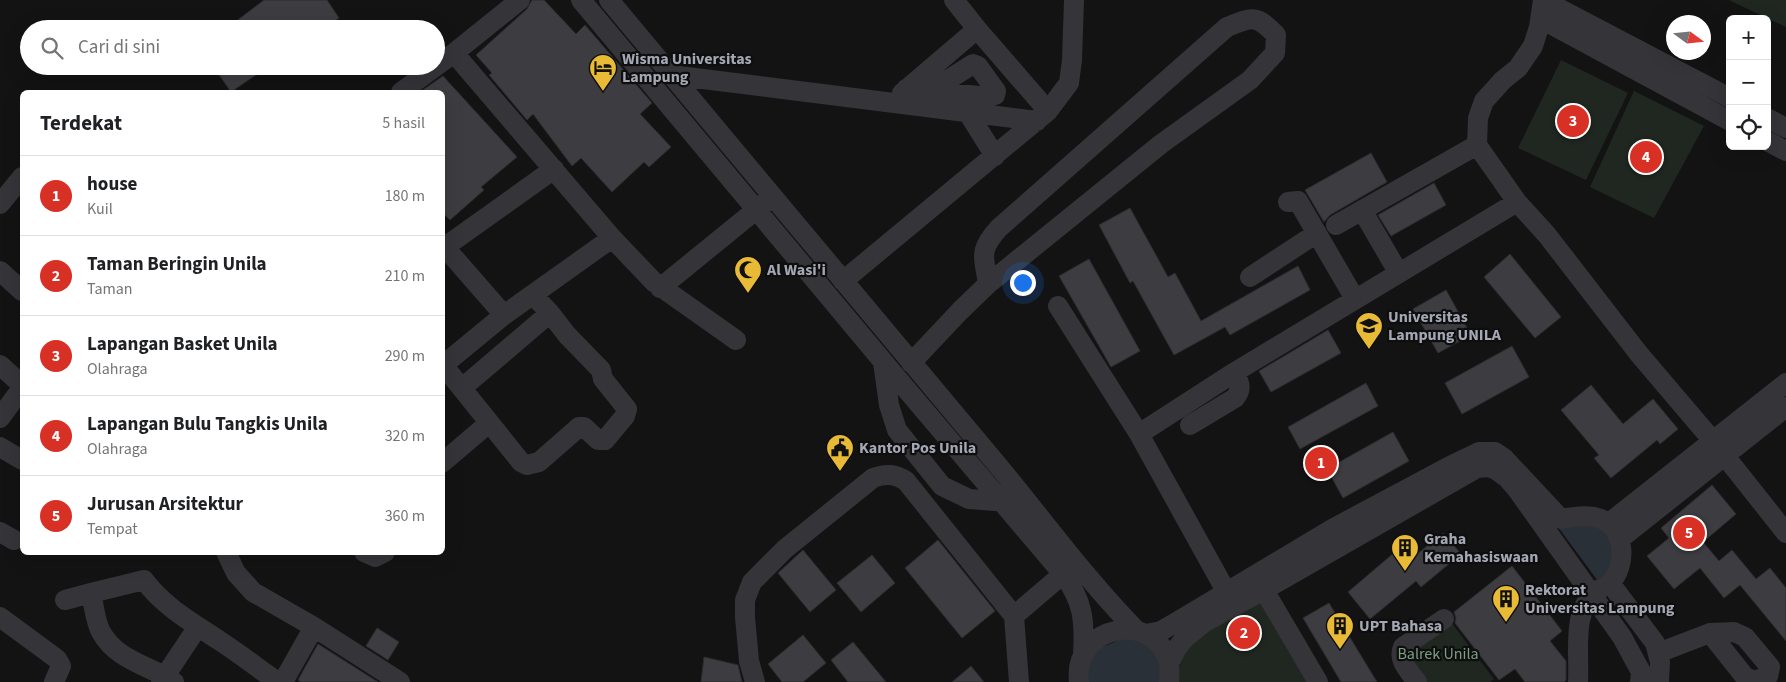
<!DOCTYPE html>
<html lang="id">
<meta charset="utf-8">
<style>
:root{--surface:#fff;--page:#f2f2f2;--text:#202124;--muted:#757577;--line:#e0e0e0;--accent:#d93025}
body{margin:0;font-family:"Source Sans 3",sans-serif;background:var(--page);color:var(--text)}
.controls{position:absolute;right:15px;top:15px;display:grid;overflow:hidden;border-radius:8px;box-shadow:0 5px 20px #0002}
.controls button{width:45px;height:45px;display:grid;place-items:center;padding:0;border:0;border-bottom:1px solid var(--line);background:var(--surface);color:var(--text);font:25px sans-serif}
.compass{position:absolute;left:1666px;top:15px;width:45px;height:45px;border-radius:50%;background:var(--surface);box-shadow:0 5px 20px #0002;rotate:105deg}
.you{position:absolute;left:1022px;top:282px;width:18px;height:18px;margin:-12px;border:4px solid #fff;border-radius:50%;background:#1a73e8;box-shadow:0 0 0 8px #1a73e833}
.badge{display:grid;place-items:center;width:32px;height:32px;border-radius:50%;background:var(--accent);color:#fff;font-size:16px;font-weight:700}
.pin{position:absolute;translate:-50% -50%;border:2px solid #fff;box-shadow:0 1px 5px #0006}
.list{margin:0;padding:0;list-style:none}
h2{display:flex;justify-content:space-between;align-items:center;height:65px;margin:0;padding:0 20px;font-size:21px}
h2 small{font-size:16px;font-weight:400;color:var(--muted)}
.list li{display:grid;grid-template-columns:32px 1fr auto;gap:15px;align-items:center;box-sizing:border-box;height:80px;padding:0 20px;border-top:1px solid var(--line)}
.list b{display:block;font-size:19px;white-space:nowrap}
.list p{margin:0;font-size:16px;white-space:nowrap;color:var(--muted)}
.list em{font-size:16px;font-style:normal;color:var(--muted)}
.icon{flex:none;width:28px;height:28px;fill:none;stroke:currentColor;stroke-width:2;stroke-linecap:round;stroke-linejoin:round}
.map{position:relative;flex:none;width:1786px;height:682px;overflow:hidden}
.search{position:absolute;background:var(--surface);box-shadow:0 5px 20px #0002;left:20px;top:20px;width:425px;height:55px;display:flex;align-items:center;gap:12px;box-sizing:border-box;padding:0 18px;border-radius:28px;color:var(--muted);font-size:19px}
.panel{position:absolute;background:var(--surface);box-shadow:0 5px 20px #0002;left:20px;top:90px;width:425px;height:465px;border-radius:8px}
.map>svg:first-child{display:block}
.green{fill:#1f2720}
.water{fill:#2a3037}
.building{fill:#3d3d41;stroke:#2d2d30}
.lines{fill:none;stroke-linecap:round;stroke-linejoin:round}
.minor{stroke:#343439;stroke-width:20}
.labels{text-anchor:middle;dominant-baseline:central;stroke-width:4.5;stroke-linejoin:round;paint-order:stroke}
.poi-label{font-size:16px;font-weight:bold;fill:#a5a8b4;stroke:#0e0e0f;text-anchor:start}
.park-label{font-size:16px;fill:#7c9e81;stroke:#0e0e0f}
</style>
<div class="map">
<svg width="1786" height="682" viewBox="0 0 1786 682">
<rect width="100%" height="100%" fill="#131314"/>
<path class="green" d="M1729,0H1786V27L1737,4Z
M1561,60L1628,93L1586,180L1518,148Z
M1634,91L1704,126L1654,218L1590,187Z
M1263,595L1316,682H1177L1182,650L1220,615Z
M1445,614L1494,679L1490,682H1415L1393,650Z"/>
<path class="water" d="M1587,522L1614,535L1612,574L1598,581L1558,527Z
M1131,635L1158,653L1165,682H1083L1091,652Z"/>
<path class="building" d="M264,0H327L339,18L323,29H226Z
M532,0H544L576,34L585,25L652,103L640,114L671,147L649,167L644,162L612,192L581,158L572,166L533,114L527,120L489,75L492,73L476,55L527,9Z
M213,66H269L231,92Z
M443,76L517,157L481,187L484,190L450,220L442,212V92H420Z
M1371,153L1387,182L1330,215L1324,222L1305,190Z
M1434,183L1446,205L1391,236L1378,215Z
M1130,208L1168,277L1175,273L1201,321L1298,266L1310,290L1230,335L1225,327L1174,355L1133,281L1130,283L1099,225Z
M1510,254L1561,317L1535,338L1484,277Z
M1089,259L1140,351L1111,367L1059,276Z
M1446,290L1471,335L1438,353L1413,309Z
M1328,330L1341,353L1271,392L1259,371Z
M1512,346L1529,377L1462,414L1445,383Z
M1366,383L1378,406L1300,449L1288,427Z
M1591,385L1623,424L1653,399L1678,429L1660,444L1657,440L1611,478L1594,458L1599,455L1561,410Z
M1393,432L1409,461L1343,498L1327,469Z
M1712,485L1736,514L1703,542L1719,561L1732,550L1756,579L1770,568L1786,588V641L1740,585L1724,598L1700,568L1674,589L1647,556L1669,538L1661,528Z
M1443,533L1461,554L1421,587L1416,581L1370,619L1348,592L1395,552L1405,564Z
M938,540L995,611L962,638L905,568Z
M803,550L836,590L810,612L778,573Z
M872,555L895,583L861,612L837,583Z
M1512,566L1562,631L1550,641L1566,661V680L1564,682H1525L1515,669L1499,680L1455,623L1456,618L1454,612Z
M1329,603L1377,682H1341L1303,618Z
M377,628L399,642L388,660L366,646Z
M803,635L826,663L803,682H782L768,664Z
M853,642L886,682H848L831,660Z
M318,644L378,682H301L298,680Z
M704,657L738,665L742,682H701Z
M971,666L984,682H952Z"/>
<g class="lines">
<path class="minor" d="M581,0L896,377L1063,574C1083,601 1085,620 1083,654
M609,0C736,152 862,305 990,456C1039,514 1083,576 1136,630
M954,0L977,29L1048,111
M1543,0L1539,27L1533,46L1518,68L1503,80L1484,101L1478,118L1477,145L1517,202L1547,235L1639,354L1713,441L1786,533
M1543,0L1730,98
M1541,19L1730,121
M454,53L612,238L654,282L736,340
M671,75L1037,121
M906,89L990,97L995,95L996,91L978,66L973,64L932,90
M401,92L454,53L520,0
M902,93L977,29
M968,113L995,156
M1767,118L1786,128
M1767,141L1786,151
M1288,202L1298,201L1355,299
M0,204L22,177
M1362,210L1398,272
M1336,225L1477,145
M442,244L504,315
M442,249L554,169
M0,271L22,291
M1250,277L1317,233
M843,281L1048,111L1069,83L1072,60L1074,0
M660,288L767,201
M1058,306L1139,434
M883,362L889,405L897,430L942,486L969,499L995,501L1001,499L1008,492
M911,363L960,311L988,284L1161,144L1250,80L1275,53L1276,35C1256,14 1252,17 1227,27L999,228C978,251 984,256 988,284
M0,365L22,385
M443,365L521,462L527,465L539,462L579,427H584L598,440H605L625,416L627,409L603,379L601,370L567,335L550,313L533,295
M442,366L504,315L612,238
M462,388L550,313
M0,418L22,388
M1190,425L1235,398C1243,388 1239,383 1235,372
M0,447L22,460
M442,463L489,423
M1609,523L1786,383
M0,532L14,540
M1620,539L1786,407
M226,552L236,573L253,592L314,627L400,682
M364,552L375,557L385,552
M1264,590L1318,682
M91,593L144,580C164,607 193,623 220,641C240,654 259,669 278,682
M65,600L91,593C94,605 95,621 101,632C117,661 149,665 174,682
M1232,602L1139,434L1235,372L1517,202
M1014,616L1063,574
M0,617L57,659L61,666L54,682
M1734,632L1745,637L1770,667L1768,676C1759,680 1754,682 1745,677L1710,633Z
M1146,634L1161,631L1175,623L1332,529L1448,467L1479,452H1495L1504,458L1561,519C1574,517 1588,514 1601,519C1626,529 1627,566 1610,583L1655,643L1660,662L1659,682
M1658,653L1710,633
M1169,663L1177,648L1185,638L1205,622L1264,590L1477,468L1488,467L1496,470L1507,478L1516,488L1622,637L1641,672L1640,682
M161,682L197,628
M283,682L314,627
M755,682L749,661L745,617V600L752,582L785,549L873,478C886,473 895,474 906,481L1014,616L1019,682
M1079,682C1072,625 1155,609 1169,663C1170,669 1169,676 1169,682
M1417,682C1409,671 1397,660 1403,647L1444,619
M1578,682C1580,653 1570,606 1600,589"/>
</g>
<defs>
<symbol id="hotel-pin" viewBox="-11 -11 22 30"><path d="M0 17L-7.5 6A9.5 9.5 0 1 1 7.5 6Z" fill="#e8ba36" stroke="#0e0e0f"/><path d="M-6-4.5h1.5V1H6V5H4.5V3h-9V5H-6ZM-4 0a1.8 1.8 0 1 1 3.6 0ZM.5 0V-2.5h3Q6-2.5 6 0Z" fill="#111"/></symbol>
<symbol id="mosque-pin" viewBox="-11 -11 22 30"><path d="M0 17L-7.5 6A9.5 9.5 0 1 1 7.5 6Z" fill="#e8ba36" stroke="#0e0e0f"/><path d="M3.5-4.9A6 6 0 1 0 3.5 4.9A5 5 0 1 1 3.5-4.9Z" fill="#111"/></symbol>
<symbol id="university-pin" viewBox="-11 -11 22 30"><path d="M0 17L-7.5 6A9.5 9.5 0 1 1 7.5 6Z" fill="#e8ba36" stroke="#0e0e0f"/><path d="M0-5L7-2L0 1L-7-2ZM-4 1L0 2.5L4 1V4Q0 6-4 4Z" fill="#111"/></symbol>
<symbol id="civic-pin" viewBox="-11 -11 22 30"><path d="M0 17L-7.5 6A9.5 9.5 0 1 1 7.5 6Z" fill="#e8ba36" stroke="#0e0e0f"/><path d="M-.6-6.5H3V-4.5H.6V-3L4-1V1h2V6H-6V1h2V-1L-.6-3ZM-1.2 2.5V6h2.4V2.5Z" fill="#111"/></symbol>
<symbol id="building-pin" viewBox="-11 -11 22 30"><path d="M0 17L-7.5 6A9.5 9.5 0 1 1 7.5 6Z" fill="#e8ba36" stroke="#0e0e0f"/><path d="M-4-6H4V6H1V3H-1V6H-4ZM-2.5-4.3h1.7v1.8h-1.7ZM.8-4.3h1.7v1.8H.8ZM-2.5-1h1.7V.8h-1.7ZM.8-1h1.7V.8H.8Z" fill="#111"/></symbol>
</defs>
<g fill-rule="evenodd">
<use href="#hotel-pin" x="587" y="52" width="32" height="43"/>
<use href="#mosque-pin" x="732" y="254" width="32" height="43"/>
<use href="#university-pin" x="1353" y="310" width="32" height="43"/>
<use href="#civic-pin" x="824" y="432" width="32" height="43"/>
<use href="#building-pin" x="1389" y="532" width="32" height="43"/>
<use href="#building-pin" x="1490" y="583" width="32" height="43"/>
<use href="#building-pin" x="1324" y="610" width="32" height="43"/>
</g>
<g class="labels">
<g class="poi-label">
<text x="622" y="59">Wisma Universitas<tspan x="622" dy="18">Lampung</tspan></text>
<text x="767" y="270">Al Wasi'i</text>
<text x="1388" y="317">Universitas<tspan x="1388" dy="18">Lampung UNILA</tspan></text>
<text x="859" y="448">Kantor Pos Unila</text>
<text x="1424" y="539">Graha<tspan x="1424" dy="18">Kemahasiswaan</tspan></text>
<text x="1525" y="590">Rektorat<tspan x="1525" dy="18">Universitas Lampung</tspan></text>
<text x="1359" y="626">UPT Bahasa</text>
</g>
<g class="park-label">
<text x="1438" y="654">Balrek Unila</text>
</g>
</g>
</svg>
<div class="controls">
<button>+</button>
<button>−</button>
<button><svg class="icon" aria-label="locate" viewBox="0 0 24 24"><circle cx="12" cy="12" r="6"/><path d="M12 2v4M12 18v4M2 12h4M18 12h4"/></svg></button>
</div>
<svg class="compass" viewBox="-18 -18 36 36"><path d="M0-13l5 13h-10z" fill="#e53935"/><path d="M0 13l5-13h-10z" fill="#757577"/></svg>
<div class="you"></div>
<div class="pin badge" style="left:1321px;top:463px">1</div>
<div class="pin badge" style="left:1244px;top:633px">2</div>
<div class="pin badge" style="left:1573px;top:121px">3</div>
<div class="pin badge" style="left:1646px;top:157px">4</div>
<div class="pin badge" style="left:1689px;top:533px">5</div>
<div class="search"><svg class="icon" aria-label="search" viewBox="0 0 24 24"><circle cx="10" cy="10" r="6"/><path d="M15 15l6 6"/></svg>Cari di sini</div>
<section class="panel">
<h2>Terdekat<small>5 hasil</small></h2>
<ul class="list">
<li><span class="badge">1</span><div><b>house</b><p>Kuil</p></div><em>180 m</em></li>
<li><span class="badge">2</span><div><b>Taman Beringin Unila</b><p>Taman</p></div><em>210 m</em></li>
<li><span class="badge">3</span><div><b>Lapangan Basket Unila</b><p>Olahraga</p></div><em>290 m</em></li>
<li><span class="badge">4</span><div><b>Lapangan Bulu Tangkis Unila</b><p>Olahraga</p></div><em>320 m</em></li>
<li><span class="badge">5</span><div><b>Jurusan Arsitektur</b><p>Tempat</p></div><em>360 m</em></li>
</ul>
</section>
</div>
